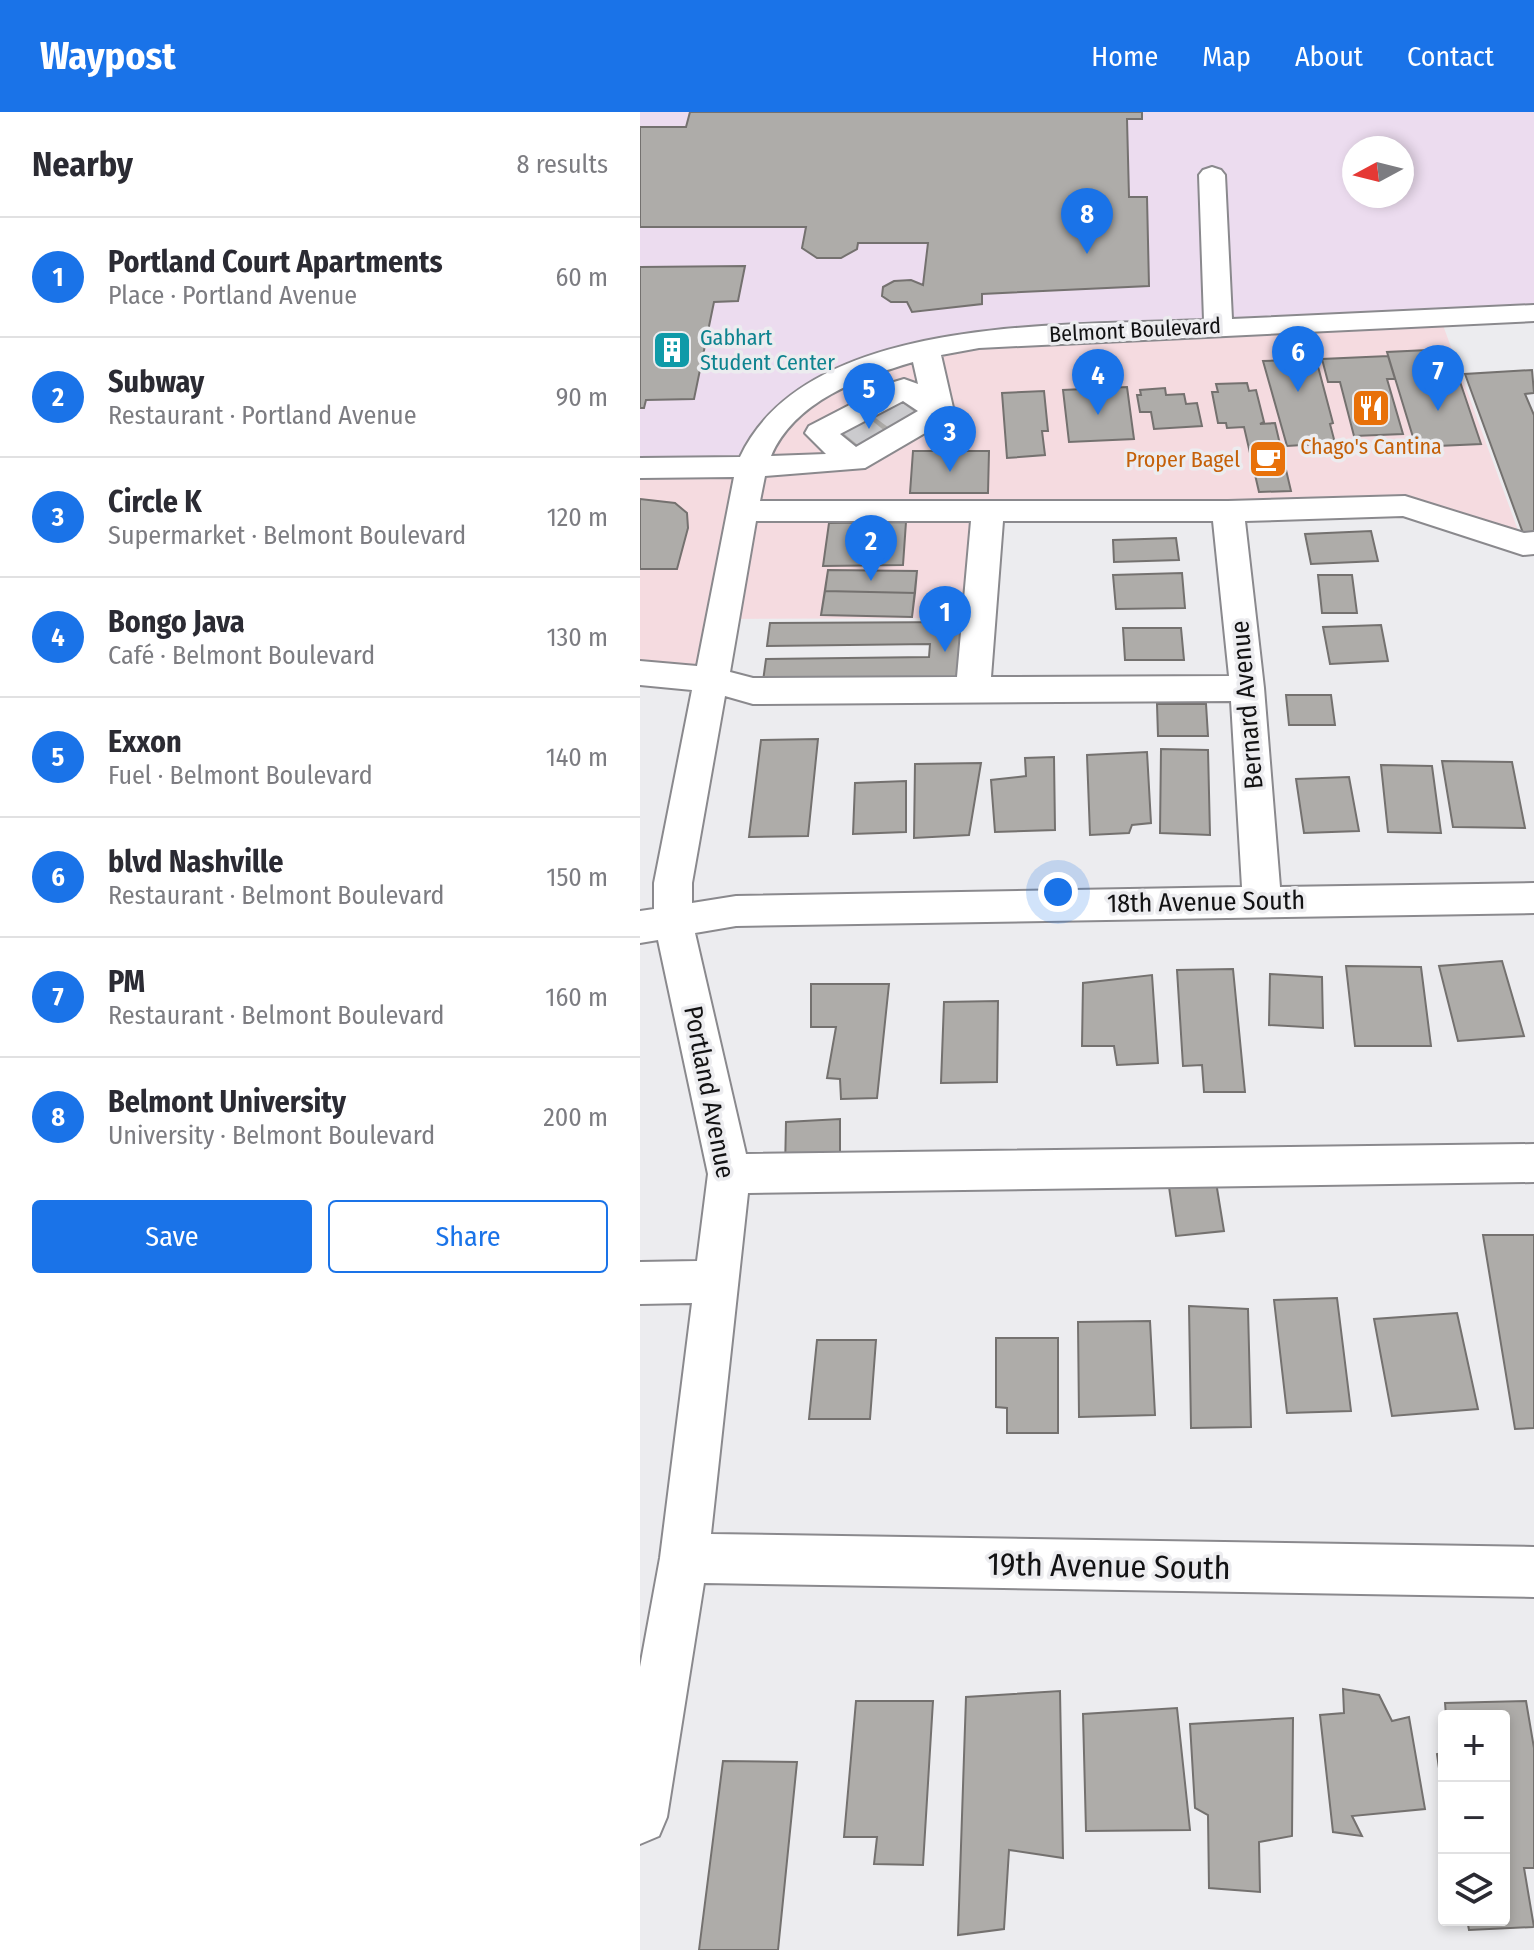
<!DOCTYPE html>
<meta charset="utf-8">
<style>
:root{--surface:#fff;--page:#f7f7f7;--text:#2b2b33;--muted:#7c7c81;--line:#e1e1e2;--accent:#1a73e8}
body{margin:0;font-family:"Fira Sans Condensed",sans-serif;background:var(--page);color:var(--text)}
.controls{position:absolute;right:24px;bottom:24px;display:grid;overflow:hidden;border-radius:8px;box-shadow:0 4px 12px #0003}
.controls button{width:72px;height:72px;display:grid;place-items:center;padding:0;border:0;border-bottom:2px solid var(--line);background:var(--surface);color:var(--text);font:40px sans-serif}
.compass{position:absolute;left:702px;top:24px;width:72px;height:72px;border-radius:50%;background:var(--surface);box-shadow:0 4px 12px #0003;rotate:263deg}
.you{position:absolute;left:418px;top:780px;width:28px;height:28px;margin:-20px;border:6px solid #fff;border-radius:50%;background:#1a73e8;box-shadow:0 0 0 12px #1a73e833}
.badge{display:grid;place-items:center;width:52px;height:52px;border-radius:50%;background:var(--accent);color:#fff;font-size:26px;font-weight:700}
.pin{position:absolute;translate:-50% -66px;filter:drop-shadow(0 2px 4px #0008)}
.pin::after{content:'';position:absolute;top:42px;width:28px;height:24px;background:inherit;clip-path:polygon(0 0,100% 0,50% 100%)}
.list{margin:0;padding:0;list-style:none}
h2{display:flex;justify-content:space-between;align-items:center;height:104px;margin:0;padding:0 32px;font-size:34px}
h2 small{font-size:26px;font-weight:400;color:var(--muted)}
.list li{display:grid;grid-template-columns:52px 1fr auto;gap:24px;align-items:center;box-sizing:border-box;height:120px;padding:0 32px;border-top:2px solid var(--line)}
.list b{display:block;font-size:30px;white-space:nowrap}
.list p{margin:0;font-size:26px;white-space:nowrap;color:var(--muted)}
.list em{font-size:26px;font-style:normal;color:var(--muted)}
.actions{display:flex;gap:16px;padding:24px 32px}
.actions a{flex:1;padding:18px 0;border:2px solid var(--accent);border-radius:8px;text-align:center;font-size:28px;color:var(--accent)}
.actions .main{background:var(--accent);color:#fff}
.icon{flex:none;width:44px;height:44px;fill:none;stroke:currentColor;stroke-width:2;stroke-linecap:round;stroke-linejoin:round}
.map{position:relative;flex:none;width:894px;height:1838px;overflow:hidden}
header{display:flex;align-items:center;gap:48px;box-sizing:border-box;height:112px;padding:0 40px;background:var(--accent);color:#fff}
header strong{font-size:38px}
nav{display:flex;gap:44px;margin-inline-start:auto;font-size:28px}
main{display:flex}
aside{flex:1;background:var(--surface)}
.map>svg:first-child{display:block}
.commercial{fill:#f5dbe0}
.education{fill:#ecdcef;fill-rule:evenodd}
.building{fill:#aeaca9;stroke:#74716f;stroke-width:2}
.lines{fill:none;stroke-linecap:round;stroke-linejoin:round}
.minor-tunnel{stroke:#cbcbce;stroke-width:28;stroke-dasharray:28 14;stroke-linecap:butt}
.minor-casing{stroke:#8a898d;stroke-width:4}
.minor{fill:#fff;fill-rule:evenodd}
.labels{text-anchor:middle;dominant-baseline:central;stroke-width:7;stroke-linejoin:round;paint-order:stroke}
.far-street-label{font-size:22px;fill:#121213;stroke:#ececef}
.far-culture-label{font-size:22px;fill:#0d838f;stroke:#ececef;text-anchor:start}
.far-food-label{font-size:22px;fill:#c56008;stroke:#ececef}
.street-label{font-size:26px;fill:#121213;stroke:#ececef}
.near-street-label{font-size:32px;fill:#121213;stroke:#ececef}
</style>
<header>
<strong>Waypost</strong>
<nav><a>Home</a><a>Map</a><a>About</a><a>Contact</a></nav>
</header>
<main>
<aside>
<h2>Nearby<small>8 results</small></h2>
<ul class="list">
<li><span class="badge">1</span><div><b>Portland Court Apartments</b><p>Place · Portland Avenue</p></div><em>60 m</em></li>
<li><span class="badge">2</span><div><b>Subway</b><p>Restaurant · Portland Avenue</p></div><em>90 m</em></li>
<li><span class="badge">3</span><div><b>Circle K</b><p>Supermarket · Belmont Boulevard</p></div><em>120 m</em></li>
<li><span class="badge">4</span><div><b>Bongo Java</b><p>Café · Belmont Boulevard</p></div><em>130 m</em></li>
<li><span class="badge">5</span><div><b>Exxon</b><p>Fuel · Belmont Boulevard</p></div><em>140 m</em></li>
<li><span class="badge">6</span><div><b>blvd Nashville</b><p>Restaurant · Belmont Boulevard</p></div><em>150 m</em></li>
<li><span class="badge">7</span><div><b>PM</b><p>Restaurant · Belmont Boulevard</p></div><em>160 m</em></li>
<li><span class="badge">8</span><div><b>Belmont University</b><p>University · Belmont Boulevard</p></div><em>200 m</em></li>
</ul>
<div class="actions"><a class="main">Save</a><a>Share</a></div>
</aside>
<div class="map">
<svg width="894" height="1838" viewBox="0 0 894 1838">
<rect width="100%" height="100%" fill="#ececef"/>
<path class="commercial" d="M800,205L883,432L765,394L330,400L329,445L345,506L82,507L70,567L0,561V356L137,306L285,237Z"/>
<path class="education" d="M0,0H894V201L364,224L190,273L111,355L0,356ZM714,36H762V84H714Z"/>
<path class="building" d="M50,0H502V7H487L489,85H507L509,174L342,182V192L272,200L267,190H251L242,184L243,175L254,169L271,168L283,173L288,131H218L217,137L201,146H177L162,136L166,115H0V15H46Z
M105,154L98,189L74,190L54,287L6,288L4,296H0V155Z
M809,237L841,332L776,335L747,240Z
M748,244L755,267H747L763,322L714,324L700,270H688L682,247Z
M676,247L693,311L690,312L695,331L647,334L623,249Z
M892,258L894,281L885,282L894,303V420L883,421L825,262Z
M607,271L609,279L616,278L624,310L620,312L635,311L651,379L619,380L604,315L587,316L586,311H578L572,280H578L576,272Z
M487,275L494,327L429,330L423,278Z
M525,276L526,283L544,282L546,292L557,291L562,314L514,317L511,300H500L497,283H501L500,278Z
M404,279L408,319H402L405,343L367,346L362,281Z
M259,284L283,301L216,340L192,323Z
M273,339H349L348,381H270Z
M0,387L35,391L47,401L48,416L37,457H0Z
M266,410L263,453L183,454L189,411Z
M731,419L738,449L671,452L665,422Z
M536,426L539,448L474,450L473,428Z
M188,458L277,459L272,505L181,503Z
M188,458L277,459L275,481L185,479Z
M542,461L545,496L476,497L473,463Z
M678,463H712L717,501H682Z
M185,479L275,481L272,505L181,503Z
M322,510L320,567L123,569L126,547L289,545L290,532L127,534L130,511Z
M741,513L748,549L690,552L683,515Z
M483,516H541L544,548H485Z
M646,583H691L695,613H649Z
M517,592H566L568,624H518Z
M178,627L168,724L109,725L121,628Z
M521,637L568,638L570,723L520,721Z
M507,640L511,711L492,713L489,721L450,723L447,643Z
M414,645L415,718L355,720L351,668L386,664L385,646Z
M802,649L872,650L885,716L813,715Z
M341,651L329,723L274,726L275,652Z
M741,653L792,654L801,721L748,720Z
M709,665L719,719L664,721L656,667Z
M266,669V720L213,722L215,671Z
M862,849L884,924L818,929L799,854Z
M706,854L781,855L791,934H715Z
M593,857L605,980H564L562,953L543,954L537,858Z
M630,862L682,865L683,916L629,913Z
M512,863L518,951L477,953L474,934H442L443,871Z
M171,872H249L237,986L201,987L200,967L187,966L196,915H171Z
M358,889L357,970L301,971L304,890Z
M200,1007V1053L145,1058L146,1010Z
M576,1070L584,1119L536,1124L529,1075Z
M843,1123H894V1316L875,1317Z
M697,1186L711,1299L647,1301L634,1188Z
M549,1194L608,1197L611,1315L551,1316Z
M817,1201L838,1297L752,1304L734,1207Z
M510,1209L515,1303L439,1305L438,1210Z
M356,1226H418V1321H367V1296L356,1295Z
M177,1228H236L230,1307H169Z
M703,1577L739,1583L752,1609L769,1605L785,1697L712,1704L722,1724L693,1720L680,1603L704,1601Z
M420,1579L423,1746L369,1738L364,1817L318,1823L326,1585Z
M216,1589H293L283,1753L234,1752L237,1725H204Z
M886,1589L894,1636V1756H884L894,1815L829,1818L827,1808H864V1604H806L805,1591Z
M537,1596L550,1718L446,1719L443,1602Z
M653,1606L652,1724L619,1730L620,1780L569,1776L568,1703L555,1696L550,1612Z
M804,1641V1692L797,1642Z
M83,1649L157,1650L138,1838H59Z"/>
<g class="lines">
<path class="minor-tunnel" d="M243,294L266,311
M213,311L235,329"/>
<defs>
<path id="minor" d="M572,55L581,58L585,63L592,207L894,193V209L339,236L301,243L314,300L309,307L225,356L125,364L120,389H588L765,384L884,421L894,420V442L883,443L763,404L605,409L624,576L640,775L894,771V801L96,814L55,821L106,1042L894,1032V1070L108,1081L71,1422L894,1435V1485L64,1471L27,1705L19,1724L0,1732V1555L20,1446L52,1191L0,1192V1150L57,1149L68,1062L18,828L0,831V799L14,797V771L52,578L0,573V549L57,554L94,365L0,366V346L100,345C167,201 429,214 564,208L559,63L563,58ZM273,250L278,272L264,267L254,270L169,314L165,321L186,342L131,344C155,289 219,266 273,250ZM263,289L278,299L216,335L200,322ZM116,409H331L317,565L113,566L90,560ZM363,409H573L589,564L351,565ZM85,584L113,592L591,589L602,775L96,784L52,791V771Z"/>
</defs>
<use href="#minor" class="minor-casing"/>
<use href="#minor" class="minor"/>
</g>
<defs>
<symbol id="building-square" viewBox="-11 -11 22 22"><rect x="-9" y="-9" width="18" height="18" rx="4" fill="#0f9aa8" stroke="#ececef"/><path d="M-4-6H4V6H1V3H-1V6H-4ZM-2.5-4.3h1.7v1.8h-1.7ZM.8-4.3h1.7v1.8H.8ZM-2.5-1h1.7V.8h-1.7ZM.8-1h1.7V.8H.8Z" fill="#fff"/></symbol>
<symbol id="restaurant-square" viewBox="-11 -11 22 22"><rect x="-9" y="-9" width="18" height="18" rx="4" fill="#e8710a" stroke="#ececef"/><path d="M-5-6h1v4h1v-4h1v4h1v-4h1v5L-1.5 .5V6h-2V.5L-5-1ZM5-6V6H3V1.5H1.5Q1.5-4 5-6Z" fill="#fff"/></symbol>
<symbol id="cafe-square" viewBox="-11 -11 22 22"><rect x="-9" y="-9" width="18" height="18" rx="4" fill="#e8710a" stroke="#ececef"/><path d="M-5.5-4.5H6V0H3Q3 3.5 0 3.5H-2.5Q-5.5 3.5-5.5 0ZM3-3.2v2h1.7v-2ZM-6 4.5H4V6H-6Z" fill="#fff"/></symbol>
</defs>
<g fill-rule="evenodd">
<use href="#building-square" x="10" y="216" width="44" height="44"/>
<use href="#restaurant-square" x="709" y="274" width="44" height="44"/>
<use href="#cafe-square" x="606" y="325" width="44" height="44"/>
</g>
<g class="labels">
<g class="far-street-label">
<text transform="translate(495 218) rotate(-3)">Belmont Boulevard</text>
</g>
<g class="far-culture-label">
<text x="60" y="225">Gabhart<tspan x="60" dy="25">Student Center</tspan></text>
</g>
<g class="far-food-label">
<text x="731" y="334">Chago's Cantina</text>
<text x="600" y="347" text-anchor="end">Proper Bagel</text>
</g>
<g class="street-label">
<text transform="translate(607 593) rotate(-95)">Bernard Avenue</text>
<text transform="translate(566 790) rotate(-1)">18th Avenue South</text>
<text transform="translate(69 980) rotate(79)">Portland Avenue</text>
</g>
<g class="near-street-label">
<text transform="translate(469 1454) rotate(1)">19th Avenue South</text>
</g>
</g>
</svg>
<div class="controls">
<button>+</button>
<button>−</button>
<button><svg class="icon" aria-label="layers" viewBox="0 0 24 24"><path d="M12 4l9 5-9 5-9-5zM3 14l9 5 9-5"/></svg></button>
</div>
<svg class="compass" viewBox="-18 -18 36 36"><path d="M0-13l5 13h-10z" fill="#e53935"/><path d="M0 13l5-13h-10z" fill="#7c7c81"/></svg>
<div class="you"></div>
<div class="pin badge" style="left:305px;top:540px">1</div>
<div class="pin badge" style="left:231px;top:469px">2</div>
<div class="pin badge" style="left:310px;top:360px">3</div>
<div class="pin badge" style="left:458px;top:303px">4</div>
<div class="pin badge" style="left:229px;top:317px">5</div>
<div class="pin badge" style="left:658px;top:280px">6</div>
<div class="pin badge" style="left:798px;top:299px">7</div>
<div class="pin badge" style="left:447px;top:142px">8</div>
</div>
</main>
